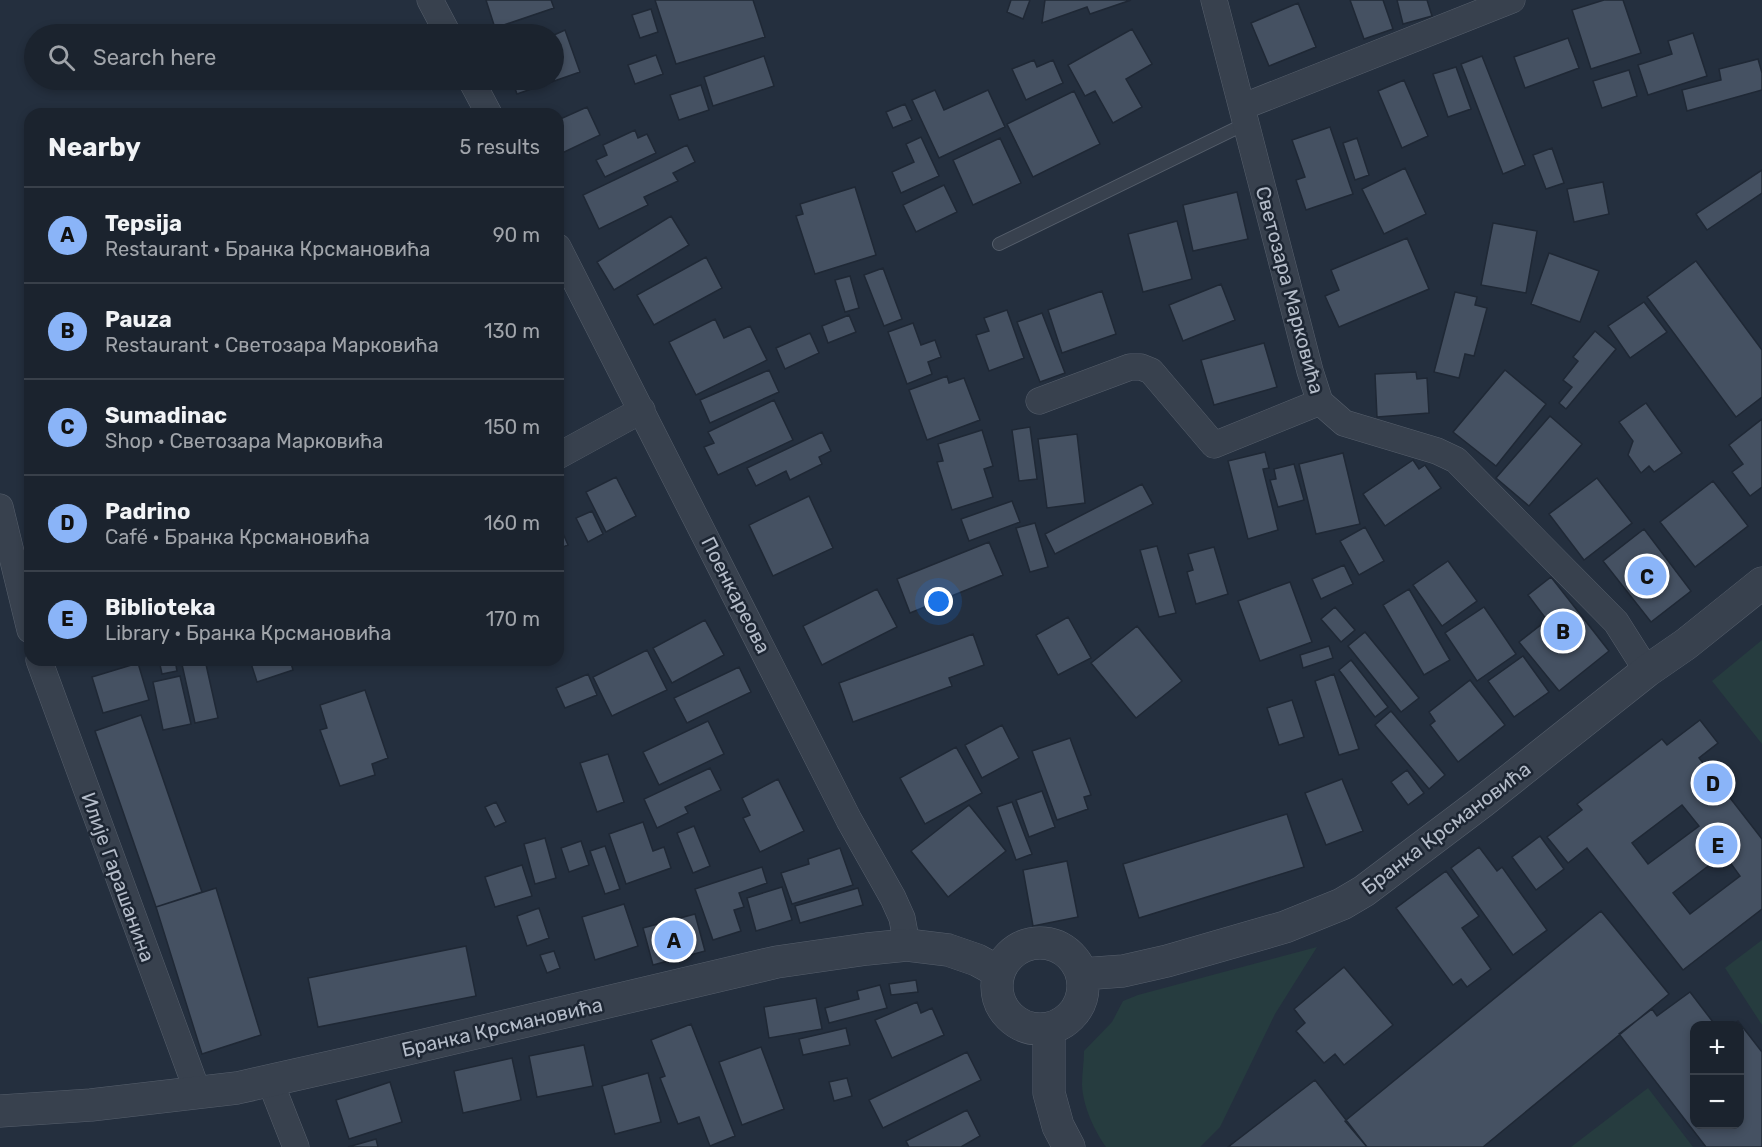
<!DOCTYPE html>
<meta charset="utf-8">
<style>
:root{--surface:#1b232e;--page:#242b36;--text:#f1f3f6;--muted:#a0a4aa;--line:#39404a;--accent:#8ab4f8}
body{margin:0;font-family:Rubik,sans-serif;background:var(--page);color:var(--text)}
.controls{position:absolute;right:18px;bottom:18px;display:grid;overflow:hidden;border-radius:12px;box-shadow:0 3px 9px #0003}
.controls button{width:54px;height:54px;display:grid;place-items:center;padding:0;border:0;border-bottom:2px solid var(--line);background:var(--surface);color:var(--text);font:30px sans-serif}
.you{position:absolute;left:939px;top:602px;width:21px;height:21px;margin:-15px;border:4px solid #fff;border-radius:50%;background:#1a73e8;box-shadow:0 0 0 9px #1a73e833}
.badge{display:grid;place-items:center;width:39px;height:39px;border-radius:50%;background:var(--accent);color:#111;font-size:20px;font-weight:700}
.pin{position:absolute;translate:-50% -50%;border:3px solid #fff;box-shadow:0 2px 6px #0006}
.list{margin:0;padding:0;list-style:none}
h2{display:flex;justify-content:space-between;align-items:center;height:78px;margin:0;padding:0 24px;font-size:26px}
h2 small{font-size:20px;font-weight:400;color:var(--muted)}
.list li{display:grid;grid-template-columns:39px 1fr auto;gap:18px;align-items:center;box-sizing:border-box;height:96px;padding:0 24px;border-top:2px solid var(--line)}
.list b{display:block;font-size:22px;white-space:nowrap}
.list p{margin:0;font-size:20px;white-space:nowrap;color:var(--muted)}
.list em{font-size:20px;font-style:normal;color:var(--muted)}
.icon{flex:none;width:33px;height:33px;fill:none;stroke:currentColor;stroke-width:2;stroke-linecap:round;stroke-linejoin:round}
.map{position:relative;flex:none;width:1762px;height:1147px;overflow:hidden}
.search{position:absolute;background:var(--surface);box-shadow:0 3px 9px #0003;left:24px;top:24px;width:540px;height:66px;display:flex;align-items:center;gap:15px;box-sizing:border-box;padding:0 21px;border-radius:33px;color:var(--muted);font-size:22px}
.panel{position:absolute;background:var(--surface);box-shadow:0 3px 9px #0003;left:24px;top:108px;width:540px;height:558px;border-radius:18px}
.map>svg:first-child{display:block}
.green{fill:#263c3f}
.building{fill:#455162;stroke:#1f2835;stroke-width:1.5;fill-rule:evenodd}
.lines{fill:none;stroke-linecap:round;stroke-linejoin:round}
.service-casing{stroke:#565f6c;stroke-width:14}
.minor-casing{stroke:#565f6c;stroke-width:27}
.tertiary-casing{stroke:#565f6c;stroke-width:33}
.service{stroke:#38414e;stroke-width:12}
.minor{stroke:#38414e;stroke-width:26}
.tertiary{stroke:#38414e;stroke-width:32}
.labels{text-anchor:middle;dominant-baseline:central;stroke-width:5;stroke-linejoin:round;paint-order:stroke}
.street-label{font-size:20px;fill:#b4bcc9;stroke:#1d2633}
</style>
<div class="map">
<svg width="1762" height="1147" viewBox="0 0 1762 1147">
<rect width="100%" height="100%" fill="#242f3e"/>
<path class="green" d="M1762,640V744L1712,681Z
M1762,940V1025L1725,968Z
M1317,947L1275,1014L1220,1127L1200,1147H1106C1094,1130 1083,1106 1082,1085C1082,1074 1084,1062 1084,1051L1112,1022L1123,1001L1138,995Z
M1648,1088L1693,1147H1571Z"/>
<path class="building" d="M486,0H551L554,8L495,28Z
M655,0H753L765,37L676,64Z
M1011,0H1030L1023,19L1007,12Z
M1045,0H1131L1090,14L1087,7L1042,23Z
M1350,0H1383L1393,29L1364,39Z
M1397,0H1427L1432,16L1403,24Z
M1604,0H1623L1641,53L1591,69L1572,10Z
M1298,3L1316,47L1269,66L1251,23Z
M651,9L658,32L640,38L632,15Z
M1132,29L1152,64L1126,79L1142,107L1113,123L1095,91L1085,96L1068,65Z
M565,30L580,72L517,94L512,80H554V35Z
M1693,33L1707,76L1648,95L1638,65L1672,54L1668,41Z
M1568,38L1579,68L1525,88L1514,57Z
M656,55L663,74L635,84L628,65Z
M764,56L774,86L713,106L704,77Z
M1482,56L1525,165L1503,174L1461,64Z
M1758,59L1762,73V90L1687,111L1682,90L1721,80L1719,69Z
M1034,60L1037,67L1053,60L1063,83L1026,100L1012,69Z
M1456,67L1471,109L1448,117L1433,74Z
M1629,70L1637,96L1602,108L1593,81Z
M1404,80L1428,136L1402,148L1378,91Z
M701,85L709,110L679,120L670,95Z
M935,90L944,110L988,90L1005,127L939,158L912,100Z
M1074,91L1100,144L1033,177L1007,124Z
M905,104L912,120L893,128L886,112Z
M587,107L600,135L558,155V120Z
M1330,127L1353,194L1306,210L1296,180L1305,177L1292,140Z
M635,130L638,138L647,134L656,153L605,177L596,160L607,155L603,145Z
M921,137L939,176L901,193L892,172L914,162L906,144Z
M1000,138L1021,183L973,205L953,160Z
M1357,138L1369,175L1355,180L1343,143Z
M687,145L695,162L673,173L678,181L644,197L648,205L599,229L583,195Z
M1552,148L1564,183L1546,189L1533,155Z
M1405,168L1426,214L1384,234L1362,189Z
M1762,170V193L1707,230L1696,214Z
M1603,182L1609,214L1574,222L1567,189Z
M944,185L957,212L916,232L903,205Z
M855,187L876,255L815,274L796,216L803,214L800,204Z
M1237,192L1248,239L1193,251L1183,205Z
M671,216L689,245L614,290L597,262Z
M1177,221L1192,279L1143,292L1128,234Z
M1493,223L1537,231L1526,293L1481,285Z
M1407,238L1429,289L1339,327L1325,296L1339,290L1331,270Z
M1549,253L1599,271L1580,322L1531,304Z
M706,257L722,288L654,325L637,295Z
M1696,261L1762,350V397L1736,417L1647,297Z
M883,268L902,319L884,326L864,275Z
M850,276L859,308L845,312L835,280Z
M1221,284L1235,320L1183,341L1169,305Z
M1102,291L1116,334L1062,353L1048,310Z
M1455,292L1477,297L1475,305L1487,308L1474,356L1465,354L1459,378L1434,372Z
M1644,302L1667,332L1630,358L1608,326Z
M1007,310L1024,358L989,371L976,335L989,331L984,318Z
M1042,313L1065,373L1040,382L1017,322Z
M849,315L856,332L828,343L822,326Z
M715,319L724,338L750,326L767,360L696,395L669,342Z
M913,323L921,345L935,340L941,357L928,362L932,374L907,384L888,332Z
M1595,331L1616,349L1566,409L1559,403L1572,387L1563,380L1578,361L1573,357Z
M810,333L819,353L785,369L776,348Z
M1264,343L1277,387L1214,405L1201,360Z
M769,370L779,392L710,423L700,400Z
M1505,370L1546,404L1496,466L1453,432Z
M1416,372L1417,379L1427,378L1429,413L1377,417L1375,374Z
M947,376L949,383L964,378L980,420L927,440L909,390Z
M774,400L793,440L718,475L704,447L714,443L708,432Z
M1646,403L1682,453L1654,472L1649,466L1641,473L1628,455L1633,441L1619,422Z
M1550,416L1582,444L1529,506L1496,478Z
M1762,419V487L1750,496L1732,472L1743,464L1729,445Z
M1030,427L1037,479L1019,481L1012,430Z
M982,430L993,466L984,469L993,497L952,510L937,462L943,461L938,444Z
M822,432L831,451L819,457L822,464L790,480L786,471L756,486L747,468Z
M1077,434L1085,503L1047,508L1038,439Z
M1265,452L1269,468L1263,469L1278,530L1248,539L1228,461Z
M1343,453L1360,524L1316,534L1299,464Z
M1413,460L1419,469L1425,465L1441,488L1385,526L1363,494Z
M1294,464L1304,500L1278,507L1270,480L1276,479L1274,469Z
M616,477L636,516L606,532L586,492Z
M1597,478L1632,523L1584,560L1549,514Z
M1713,481L1748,526L1695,567L1660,522Z
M1142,484L1153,504L1055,554L1045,534Z
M809,496L833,548L773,576L749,525Z
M1012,501L1020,522L969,541L961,519Z
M592,511L603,534L588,542L576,518Z
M558,522L568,545L558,549Z
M1035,523L1048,567L1030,572L1016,528Z
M1365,527L1384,561L1359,575L1340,541Z
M1644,529L1691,591L1651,622L1603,561Z
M989,542L1003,575L910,613L897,579Z
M1157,546L1176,613L1159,617L1140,550Z
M1214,547L1228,594L1196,604L1187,572L1193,570L1188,554Z
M1448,561L1477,601L1442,626L1413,585Z
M1344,565L1353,584L1321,599L1312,579Z
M1551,577L1609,651L1559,691L1519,642L1547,620L1528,595Z
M1290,582L1312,642L1260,661L1238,601Z
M877,589L897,627L822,665L803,626Z
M1409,589L1450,660L1424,675L1383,605Z
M1335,607L1355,630L1341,642L1321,619Z
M1484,607L1516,654L1477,681L1445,633Z
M1068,617L1091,658L1058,675L1036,635Z
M705,620L724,655L672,683L653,648Z
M1137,626L1182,681L1136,718L1091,663Z
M1365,632L1419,698L1401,712L1348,646Z
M973,634L984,665L949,678L952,686L853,722L839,683Z
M1329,646L1333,658L1303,668L1300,655Z
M647,650L667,690L612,716L593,677Z
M1523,656L1549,692L1514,717L1488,681Z
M159,660H175L177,671L162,674Z
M181,660H205L218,718L195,723Z
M250,660H290L293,670L257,682Z
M1351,660L1388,707L1375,717L1339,670Z
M138,663L149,700L103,713L92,677Z
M739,667L751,692L687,723L674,698Z
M588,674L597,695L565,708L556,688Z
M1334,674L1359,749L1339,755L1315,681Z
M180,676L191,724L163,730L153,682Z
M1470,680L1505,725L1458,762L1430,725L1435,721L1429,712Z
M365,690L388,758L372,764L375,775L340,786L320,730L327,728L320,705Z
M1292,700L1304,737L1279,745L1267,708Z
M1391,711L1445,775L1429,789L1375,725Z
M141,715L202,892L156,907L95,731Z
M1700,720L1718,743L1699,758L1762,839V909L1683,970L1587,848L1568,863L1547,837L1582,810L1577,804L1662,739L1667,745ZM1682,805L1699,826L1648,864L1632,843ZM1724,854L1740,876L1690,914L1673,893Z
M708,721L724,754L659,785L643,752Z
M1002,725L1019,758L982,778L965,745Z
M1070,738L1091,795L1084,797L1088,809L1057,820L1032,751Z
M956,747L982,793L925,824L900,778Z
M608,754L624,802L597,812L580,763Z
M710,768L721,790L685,807L688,813L657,828L644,799Z
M1407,770L1424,793L1408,805L1391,782Z
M778,779L804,831L760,852L743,818L750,815L742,798Z
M1342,779L1363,831L1326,845L1305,793Z
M1042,791L1055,827L1029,837L1016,800Z
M496,802L506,822L495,827L485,807Z
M1012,802L1032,854L1016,860L997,807Z
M969,805L1006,851L948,897L911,851Z
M1287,814L1304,867L1139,918L1123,864Z
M643,822L653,851L664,847L671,868L626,884L609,834Z
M694,826L710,866L693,873L677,833Z
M1540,836L1564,869L1536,890L1512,857Z
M545,838L556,878L535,884L524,844Z
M581,841L589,865L569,872L561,848Z
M605,846L620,889L605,894L590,851Z
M1479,847L1497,871L1502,867L1547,930L1513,955L1451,868Z
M840,848L853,885L792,904L781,873L809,864L808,859Z
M1067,861L1078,917L1033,926L1023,870Z
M522,865L532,896L495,907L485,877Z
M762,867L767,883L739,893L744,907L734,910L741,931L713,940L695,889Z
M1446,871L1479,916L1462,928L1491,969L1467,987L1461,979L1453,985L1396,908Z
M782,887L792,920L756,931L747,898Z
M216,888L261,1035L202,1054L156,907Z
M858,888L863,905L800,923L795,906Z
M624,904L638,946L595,960L582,917Z
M539,908L549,938L527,946L517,916Z
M1601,911L1669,994L1483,1147H1367L1345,1121Z
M695,914L705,951L653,965L643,928Z
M466,946L476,996L318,1027L308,978Z
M554,951L560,968L547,973L540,955Z
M1344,967L1393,1025L1344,1065L1335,1054L1324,1063L1296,1031L1305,1023L1294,1009Z
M916,980L918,992L891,995L889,984Z
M880,985L887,1008L829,1023L825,1008L859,999L857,991Z
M1690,992L1716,1026H1694V1124H1740V1026H1732L1738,1021L1762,1052V1147H1706L1619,1034L1652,1009L1657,1016Z
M816,998L822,1029L769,1038L764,1007Z
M917,1002L921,1013L932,1008L944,1035L892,1058L875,1020Z
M691,1024L735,1136L710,1146L699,1117L678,1124L660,1078L665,1076L651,1040Z
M846,1028L850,1045L803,1055L799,1039Z
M584,1045L593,1086L537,1097L529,1056Z
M761,1047L784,1109L742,1125L719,1062Z
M967,1052L981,1080L883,1128L869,1100Z
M512,1058L521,1100L463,1113L454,1071Z
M648,1073L661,1122L615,1134L602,1086Z
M847,1078L852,1096L834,1101L829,1082Z
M1315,1080L1367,1147H1228Z
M390,1082L402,1122L349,1139L336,1100Z
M967,1110L980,1136L961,1147H909L906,1141Z
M376,1139L378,1147H348Z"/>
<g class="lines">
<defs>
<path id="service" d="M999,244L1247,123"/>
<path id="minor" d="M430,0L448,34
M1214,0L1310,371L1320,402L1344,423L1437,451L1456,460L1616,622L1647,671
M471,80L489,114
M1242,107L1512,0
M558,247L849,820L893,898L902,918L907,945
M1039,401L1130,367H1141L1151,371L1214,445L1320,402
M558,456L642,410
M0,507L30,630
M39,660L198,1093
M270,1081L296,1147"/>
<path id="tertiary" d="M997 986a43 43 0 1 1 86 0a43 43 0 1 1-86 0Z
M1082,974L1123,971L1167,961L1285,927L1342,904L1364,891L1482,802L1647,671L1686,644L1762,583
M1049,1029V1093L1058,1126L1069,1147
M0,1111L91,1105L237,1088L361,1060L777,962L867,949L907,945L948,950L977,960L999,972"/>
</defs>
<use href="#service" class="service-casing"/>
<use href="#minor" class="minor-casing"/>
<use href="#tertiary" class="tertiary-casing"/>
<use href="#service" class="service"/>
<use href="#minor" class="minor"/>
<use href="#tertiary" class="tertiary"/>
</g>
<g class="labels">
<g class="street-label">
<text transform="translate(1290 290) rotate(75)">Светозара Марковића</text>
<text transform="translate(736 595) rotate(63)">Поенкареова</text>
<text transform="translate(1446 828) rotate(-37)">Бранка Крсмановића</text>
<text transform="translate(118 877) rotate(70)">Илије Гарашанина</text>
<text transform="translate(502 1027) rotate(-13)">Бранка Крсмановића</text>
</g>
</g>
</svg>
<div class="controls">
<button>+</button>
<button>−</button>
</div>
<div class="you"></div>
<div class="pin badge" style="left:674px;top:940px">A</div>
<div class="pin badge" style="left:1563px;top:631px">B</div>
<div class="pin badge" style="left:1647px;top:576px">C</div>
<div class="pin badge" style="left:1713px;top:783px">D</div>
<div class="pin badge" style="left:1718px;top:845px">E</div>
<div class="search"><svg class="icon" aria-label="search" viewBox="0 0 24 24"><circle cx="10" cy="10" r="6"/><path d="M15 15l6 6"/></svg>Search here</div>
<section class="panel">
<h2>Nearby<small>5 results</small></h2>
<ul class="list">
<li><span class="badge">A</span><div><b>Tepsija</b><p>Restaurant · Бранка Крсмановића</p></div><em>90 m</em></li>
<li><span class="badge">B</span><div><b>Pauza</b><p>Restaurant · Светозара Марковића</p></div><em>130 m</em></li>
<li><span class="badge">C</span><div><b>Sumadinac</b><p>Shop · Светозара Марковића</p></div><em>150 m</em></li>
<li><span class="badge">D</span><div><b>Padrino</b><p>Café · Бранка Крсмановића</p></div><em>160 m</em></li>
<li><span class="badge">E</span><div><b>Biblioteka</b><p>Library · Бранка Крсмановића</p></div><em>170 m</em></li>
</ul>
</section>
</div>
